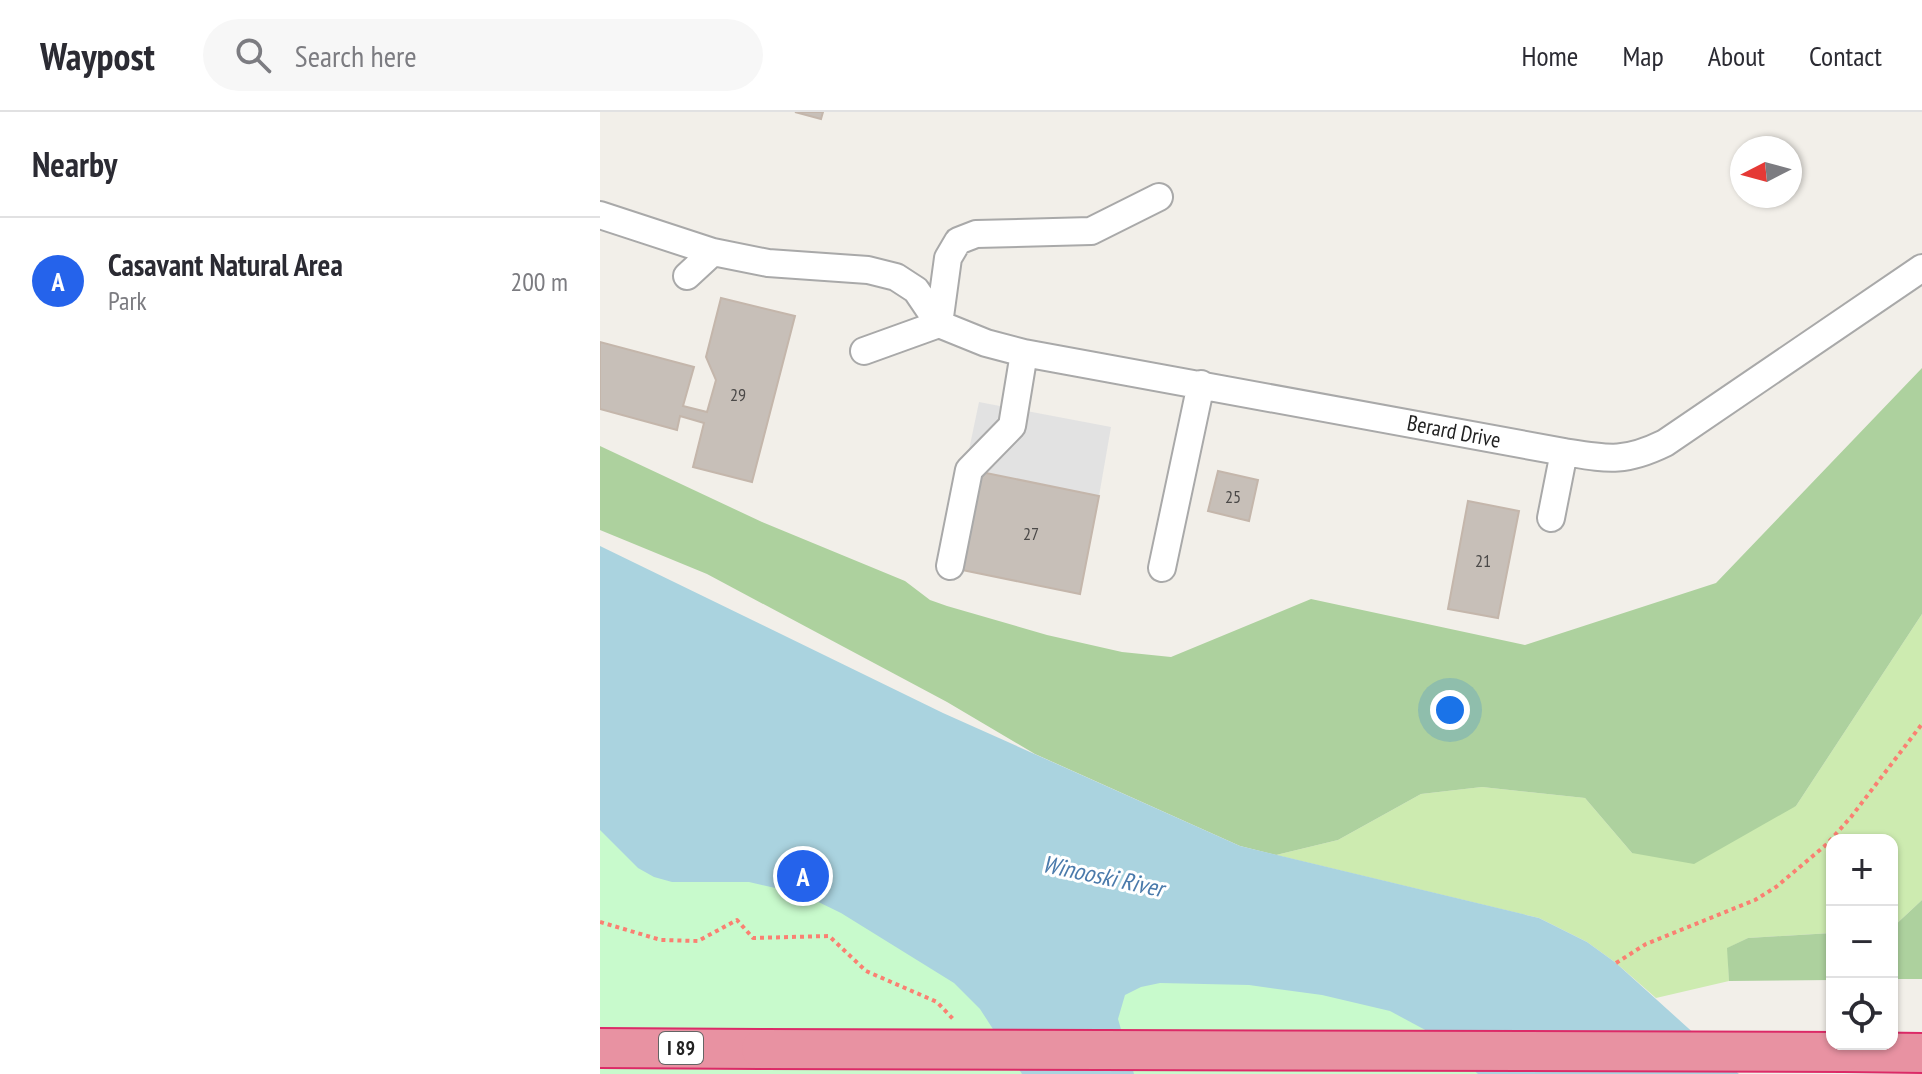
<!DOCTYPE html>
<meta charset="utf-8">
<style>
:root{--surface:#fff;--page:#f7f7f7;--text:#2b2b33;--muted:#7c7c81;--line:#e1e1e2;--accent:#2563eb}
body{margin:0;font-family:"PT Sans Narrow",sans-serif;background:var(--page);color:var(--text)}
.controls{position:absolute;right:24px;bottom:24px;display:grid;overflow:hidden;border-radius:16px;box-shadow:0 2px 6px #0004}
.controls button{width:72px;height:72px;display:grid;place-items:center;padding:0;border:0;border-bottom:2px solid var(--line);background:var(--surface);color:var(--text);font:40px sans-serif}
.compass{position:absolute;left:1130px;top:24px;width:72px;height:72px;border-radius:50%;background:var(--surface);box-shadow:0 2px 6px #0004;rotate:264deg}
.you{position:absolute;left:850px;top:598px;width:28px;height:28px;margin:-20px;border:6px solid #fff;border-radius:50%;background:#1a73e8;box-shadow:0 0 0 12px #1a73e833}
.badge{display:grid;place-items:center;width:52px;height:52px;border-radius:50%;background:var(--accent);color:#fff;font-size:26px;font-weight:700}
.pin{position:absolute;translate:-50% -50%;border:4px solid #fff;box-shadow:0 2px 8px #0006}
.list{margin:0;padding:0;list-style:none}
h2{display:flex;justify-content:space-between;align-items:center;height:104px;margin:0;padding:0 32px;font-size:34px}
h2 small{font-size:26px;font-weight:400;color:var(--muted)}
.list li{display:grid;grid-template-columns:52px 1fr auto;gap:24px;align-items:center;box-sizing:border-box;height:128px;padding:0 32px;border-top:2px solid var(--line)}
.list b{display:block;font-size:30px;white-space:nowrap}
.list p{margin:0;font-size:26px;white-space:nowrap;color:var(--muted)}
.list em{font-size:26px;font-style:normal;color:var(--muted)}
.icon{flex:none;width:44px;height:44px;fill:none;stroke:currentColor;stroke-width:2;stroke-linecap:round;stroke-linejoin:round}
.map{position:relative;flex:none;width:1322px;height:962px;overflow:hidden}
header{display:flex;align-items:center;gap:48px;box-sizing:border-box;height:112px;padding:0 40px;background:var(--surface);border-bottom:2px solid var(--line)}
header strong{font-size:38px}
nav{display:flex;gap:44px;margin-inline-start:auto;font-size:28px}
.search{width:560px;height:72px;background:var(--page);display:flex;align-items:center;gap:20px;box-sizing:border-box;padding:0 28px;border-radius:44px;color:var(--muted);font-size:30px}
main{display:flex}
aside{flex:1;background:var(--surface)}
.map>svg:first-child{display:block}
.grass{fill:#cdebb0}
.forest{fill:#add19e}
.park{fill:#c8facc}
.parking{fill:#e2e2e2}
.water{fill:#aad3df}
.building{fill:#c7bfb8;stroke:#c4b6ab;stroke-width:2}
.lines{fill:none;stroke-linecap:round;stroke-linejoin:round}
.minor-casing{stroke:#a9a9a9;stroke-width:30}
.highway-casing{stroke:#dc2a67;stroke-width:42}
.path{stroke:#fa8072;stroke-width:4;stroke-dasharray:4 4;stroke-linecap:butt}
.minor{stroke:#fff;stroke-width:26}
.highway{stroke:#e892a2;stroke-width:38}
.highway-bridge-casing{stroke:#dc2a67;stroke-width:42;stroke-linecap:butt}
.highway-bridge{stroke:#e892a2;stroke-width:38}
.labels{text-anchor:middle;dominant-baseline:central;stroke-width:6;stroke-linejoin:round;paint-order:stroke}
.number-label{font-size:18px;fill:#4b4948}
.shield{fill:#fff;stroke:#646464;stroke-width:2}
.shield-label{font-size:20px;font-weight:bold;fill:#222}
.street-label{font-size:22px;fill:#222;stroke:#fff}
.water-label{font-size:24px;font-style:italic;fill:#4a7aab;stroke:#fff}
</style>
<header>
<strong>Waypost</strong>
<div class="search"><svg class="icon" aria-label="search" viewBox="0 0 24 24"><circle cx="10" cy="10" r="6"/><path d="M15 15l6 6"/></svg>Search here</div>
<nav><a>Home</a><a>Map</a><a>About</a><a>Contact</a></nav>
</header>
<main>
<aside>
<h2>Nearby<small></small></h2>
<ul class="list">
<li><span class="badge">A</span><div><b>Casavant Natural Area</b><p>Park</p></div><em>200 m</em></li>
</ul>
</aside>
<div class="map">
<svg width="1322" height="962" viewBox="0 0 1322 962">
<rect width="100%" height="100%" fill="#f2efe9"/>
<path class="grass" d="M1322,502V788L1292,816V728H1232V821L1148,826L1128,836L1129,869L1056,886L1016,851L987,830L939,806L676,743L738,728L821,682L882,675L985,686L1032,741L1196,694Z"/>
<path class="forest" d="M1322,256V502L1196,694L1094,752L1032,741L985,686L882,675L821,682L738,728L676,743L640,734L435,642L347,590L107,462L0,418V334L162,410L305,469L330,488L347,494L447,523L522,540L571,545L711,487L925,533L1116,471Z
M1322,788V867H1292V816Z
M1232,821V868L1129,869L1127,836L1148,826Z"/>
<path class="park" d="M0,630L636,813L921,962H0Z"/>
<path class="parking" d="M379,290L511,315L499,384L365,357Z"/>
<path class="water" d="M0,434L343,601L640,734L939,806L987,830L1016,851L1139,962H878L829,920L790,899L722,883L649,873L560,871L541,875L525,883L518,907L534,962H422L380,897L354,871L241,801L202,782L149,770H72L54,765L38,756L0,718Z"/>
<path class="building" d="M195,0H223L221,7Z
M121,186L195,204L152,370L93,355L104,311L80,304L77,318L0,297V230L94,255L83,294L107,300L116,268L106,245Z
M618,359L658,368L649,409L608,399Z
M381,360L499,384L480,482L362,458Z
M868,389L919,399L898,506L848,497Z"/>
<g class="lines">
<defs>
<path id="minor" d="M0,103L113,140L168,151L268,158L296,165L316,178L339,212
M87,164L113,140
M339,212L386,231L424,241L964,340C1008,347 1024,351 1065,331L1322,156
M339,212L348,146L358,129L376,122L491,119L559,85
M264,239L339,212
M951,406L964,340
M350,454L369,358L412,314L424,241
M562,456L601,272"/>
<path id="highway" d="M0,936L161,937
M1244,940L1322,941"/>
</defs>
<use href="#minor" class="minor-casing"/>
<use href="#highway" class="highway-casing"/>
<path class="path" d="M0,810L61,828L98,829L137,808L153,826L229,824L266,859L337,890L354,908
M1016,851L1046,832L1155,788L1176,775L1227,732L1251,705L1322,612"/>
<use href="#minor" class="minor"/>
<use href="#highway" class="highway"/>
<defs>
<path id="highway-bridge" d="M161,937L1244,940"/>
</defs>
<use href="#highway-bridge" class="highway-bridge-casing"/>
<use href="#highway-bridge" class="highway-bridge"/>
</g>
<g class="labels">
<g class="number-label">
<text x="138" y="282">29</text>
<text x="633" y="384">25</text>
<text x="431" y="421">27</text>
<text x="883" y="448">21</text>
</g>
<rect class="shield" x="59" y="920" width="44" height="32" rx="6"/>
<g class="shield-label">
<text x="81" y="936">I 89</text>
</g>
<g class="street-label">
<text transform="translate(854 319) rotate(11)">Berard Drive</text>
</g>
<g class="water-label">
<text transform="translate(503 764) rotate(12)">Winooski River</text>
</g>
</g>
</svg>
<div class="controls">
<button>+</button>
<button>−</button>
<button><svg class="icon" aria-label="locate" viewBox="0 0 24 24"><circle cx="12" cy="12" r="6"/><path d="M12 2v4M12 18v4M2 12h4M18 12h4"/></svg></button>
</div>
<svg class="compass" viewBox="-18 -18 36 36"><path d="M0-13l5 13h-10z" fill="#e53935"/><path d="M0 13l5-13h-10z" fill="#7c7c81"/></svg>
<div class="you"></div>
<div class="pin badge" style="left:203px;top:764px">A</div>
</div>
</main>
